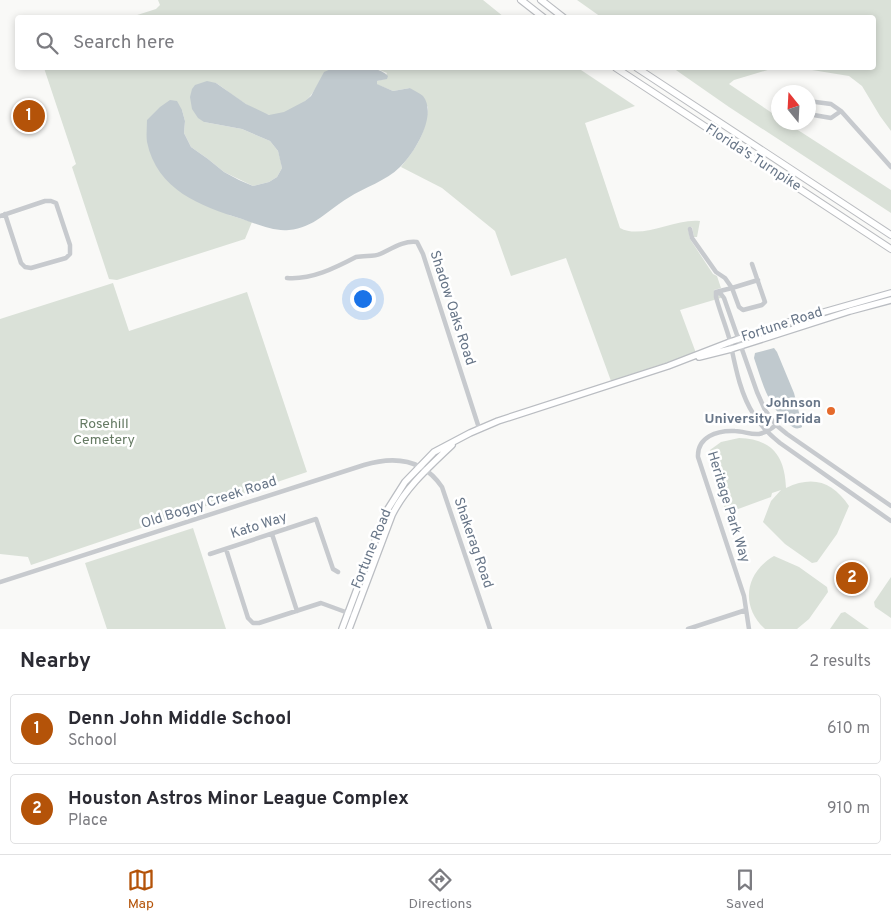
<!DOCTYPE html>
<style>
:root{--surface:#fff;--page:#f2f2f3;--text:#2b2b33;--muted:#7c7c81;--line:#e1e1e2;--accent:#b45309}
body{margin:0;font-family:Overpass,sans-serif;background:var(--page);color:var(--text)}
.compass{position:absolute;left:771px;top:85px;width:45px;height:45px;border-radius:50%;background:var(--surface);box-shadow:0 2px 8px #0003;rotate:342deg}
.you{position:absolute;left:362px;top:298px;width:18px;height:18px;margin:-12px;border:4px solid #fff;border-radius:50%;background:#1a73e8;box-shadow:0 0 0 8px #1a73e833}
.badge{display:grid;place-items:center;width:32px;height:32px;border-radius:50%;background:var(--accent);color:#fff;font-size:16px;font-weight:700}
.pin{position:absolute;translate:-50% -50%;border:2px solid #fff;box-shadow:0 1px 5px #0006}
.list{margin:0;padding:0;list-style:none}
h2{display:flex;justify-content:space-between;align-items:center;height:65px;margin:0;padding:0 20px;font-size:21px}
h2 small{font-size:16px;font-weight:400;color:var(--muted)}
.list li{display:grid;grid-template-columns:32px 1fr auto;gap:15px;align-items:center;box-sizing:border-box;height:70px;margin:0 10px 10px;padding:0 10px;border:1px solid var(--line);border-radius:5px}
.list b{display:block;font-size:19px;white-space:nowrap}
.list p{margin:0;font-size:16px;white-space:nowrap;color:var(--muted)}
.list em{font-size:16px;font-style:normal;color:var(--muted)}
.icon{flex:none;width:28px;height:28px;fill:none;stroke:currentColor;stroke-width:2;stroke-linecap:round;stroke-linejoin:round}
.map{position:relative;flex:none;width:891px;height:629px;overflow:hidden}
.search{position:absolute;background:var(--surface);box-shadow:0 2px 8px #0003;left:15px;right:15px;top:15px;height:55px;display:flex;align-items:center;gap:12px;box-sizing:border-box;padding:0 18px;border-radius:5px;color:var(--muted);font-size:19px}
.sheet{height:225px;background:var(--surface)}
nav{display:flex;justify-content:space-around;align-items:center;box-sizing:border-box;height:70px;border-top:1px solid var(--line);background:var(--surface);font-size:14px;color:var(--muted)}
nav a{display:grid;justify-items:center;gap:2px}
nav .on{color:var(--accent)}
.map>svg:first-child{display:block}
.green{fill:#dae1d8}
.water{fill:#c0c9ce}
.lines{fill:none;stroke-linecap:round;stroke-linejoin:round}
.major-casing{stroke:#babdc2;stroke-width:8}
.highway-casing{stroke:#babcc0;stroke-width:8}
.minor{stroke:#c7cace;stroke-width:4.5}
.major{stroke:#fff;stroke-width:5.5}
.highway{stroke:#fff;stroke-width:6}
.poi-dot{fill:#e56a2b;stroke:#fff;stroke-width:2}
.labels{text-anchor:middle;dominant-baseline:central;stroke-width:5;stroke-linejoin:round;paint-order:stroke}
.street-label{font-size:14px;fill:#687688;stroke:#fff}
.poi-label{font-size:14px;font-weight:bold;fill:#687688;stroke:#fff;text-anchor:end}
.park-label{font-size:14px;fill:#657a63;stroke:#fff}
</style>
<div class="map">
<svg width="891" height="629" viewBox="0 0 891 629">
<rect width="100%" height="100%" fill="#f9f9f7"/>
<path class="green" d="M158,0H483L504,17H131L156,9L160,5Z
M577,0H891V131L880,116L862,86L849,76L812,70L771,69L734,80L729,84L778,117V122L787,123L891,190V213L729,107L673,68H874V18L601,17Z
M44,68H333C321,74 319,85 311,95C303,106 284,116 270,115C256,114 228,91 216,83L204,122L242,129L270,141L278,151L281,162L282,168L277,177L269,182L253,186L224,172L208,159L191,147L184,133L185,121L182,110L160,107L229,215L252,222L245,239L117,280L109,279L72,167L76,164Z
M375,68H578L635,106L585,123L620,228C642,240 675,218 700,221L697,237H694L692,227L688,228L690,239L713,274L717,276L721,288L714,290L715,295L722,292L724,297L680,310L696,353L611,381L566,258L511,276L495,231L442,188L401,167C418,145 425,135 428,107L410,88L393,91L376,84L377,81L384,79L387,73Z
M113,283L129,331L247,292L307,472L31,565L28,557L0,554V319Z
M739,438C772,439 785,456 786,488C813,475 833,482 849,506L837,534L817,562L812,563L785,544L763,522L771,501L781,490L772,493L771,497L730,512L725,509L714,478L710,450L721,442Z
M193,528L226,629H107L85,563Z
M774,556L799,567L827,587L828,592L809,619L797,629H765C740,606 745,573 774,556Z
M891,577V618L875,607L874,602Z
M845,612L869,629H830L841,613Z"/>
<path class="water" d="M333,68C350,68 375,63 388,76L387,79L377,81V84L393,91L410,88C414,91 420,93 423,96C438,115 414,154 400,167C386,181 365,187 348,198C328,210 314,228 289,230C275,232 256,224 242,219C200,206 157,190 147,142C146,135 147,127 147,120L160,107L170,100L177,101L182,110L185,121L184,133L191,147L208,159L224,172L239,180L253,186L269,182L277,177L282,168L278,151L270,141L242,129L204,122L198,118L192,109L190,97L192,89L195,85L207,81L216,83L246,104L269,115L284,112L305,101L311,96L324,72Z
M774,348L777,352L794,393L802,424V427C795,431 791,426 786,421C767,404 762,381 754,358L755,353Z"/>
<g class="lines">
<defs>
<path id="major" d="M699,357L731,349L850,311L891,300
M342,629L386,512L405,482L434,452L470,433L498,421L668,366L730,342L789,322L891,293
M349,629L392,515C406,487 429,467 452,445"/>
<path id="highway" d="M521,0L544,18
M541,0L564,18
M616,68L891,249
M637,68L891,235"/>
</defs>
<use href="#major" class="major-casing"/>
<use href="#highway" class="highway-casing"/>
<path class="minor" d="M808,101L831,104L841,111L891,167
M808,114L831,118L841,111
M0,216L45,201H51L56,203L70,245V254L66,258L31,268L25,267L21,263L5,214
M690,229L692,238L716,272L725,278L732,288L758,280
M287,278C311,280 335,268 356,257C364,255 374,257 380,254C391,249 404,240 417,242L423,254L479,428
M716,292V297C720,312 726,326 730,341C735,365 740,394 754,415C761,426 770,435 780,443L891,521
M716,292L721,294L724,298L757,392L765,410L776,425L787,434L891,506
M716,292L732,288L739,307L743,310L762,305L765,302L752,264
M272,534L297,611
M226,549L248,618L253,623H259L321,603L351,614
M210,554L316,519L333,569L338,572
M0,582L364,465C394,456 423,459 442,487L490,629
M688,629L746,610
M749,629L744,596L698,457C697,437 717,430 735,431C743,431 751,435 759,434C765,433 771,429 776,425"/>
<use href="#major" class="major"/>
<use href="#highway" class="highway"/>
</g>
<circle class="poi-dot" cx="831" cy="411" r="5"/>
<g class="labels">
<g class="street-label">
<text transform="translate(753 158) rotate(33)">Florida's Turnpike</text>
<text transform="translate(452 308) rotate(72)">Shadow Oaks Road</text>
<text transform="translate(782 325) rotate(-18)">Fortune Road</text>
<text transform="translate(209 503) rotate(-18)">Old Boggy Creek Road</text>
<text transform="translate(728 507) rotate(73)">Heritage Park Way</text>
<text transform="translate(259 526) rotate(-18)">Kato Way</text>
<text transform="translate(473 543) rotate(71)">Shakerag Road</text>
<text transform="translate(372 549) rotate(-68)">Fortune Road</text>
</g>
<g class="poi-label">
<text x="821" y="403">Johnson<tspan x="821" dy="16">University Florida</tspan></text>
</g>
<g class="park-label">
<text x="104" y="424">Rosehill<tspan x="104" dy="16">Cemetery</tspan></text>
</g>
</g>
</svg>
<svg class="compass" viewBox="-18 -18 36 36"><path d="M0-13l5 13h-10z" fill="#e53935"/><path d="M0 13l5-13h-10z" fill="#7c7c81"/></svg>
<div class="you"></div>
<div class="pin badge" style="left:29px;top:116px">1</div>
<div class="pin badge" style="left:852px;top:578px">2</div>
<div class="search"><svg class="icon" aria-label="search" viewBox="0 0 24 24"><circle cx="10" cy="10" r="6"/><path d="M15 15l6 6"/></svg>Search here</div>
</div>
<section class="sheet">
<h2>Nearby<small>2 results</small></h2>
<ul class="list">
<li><span class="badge">1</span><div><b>Denn John Middle School</b><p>School</p></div><em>610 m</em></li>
<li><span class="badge">2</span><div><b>Houston Astros Minor League Complex</b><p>Place</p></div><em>910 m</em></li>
</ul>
</section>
<nav>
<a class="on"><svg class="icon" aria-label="map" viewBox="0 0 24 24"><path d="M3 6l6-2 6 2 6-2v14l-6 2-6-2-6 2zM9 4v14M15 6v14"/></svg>Map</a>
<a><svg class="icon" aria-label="directions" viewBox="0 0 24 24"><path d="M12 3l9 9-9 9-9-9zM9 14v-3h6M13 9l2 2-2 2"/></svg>Directions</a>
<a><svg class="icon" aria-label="saved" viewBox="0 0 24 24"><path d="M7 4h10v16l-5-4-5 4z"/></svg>Saved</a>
</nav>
